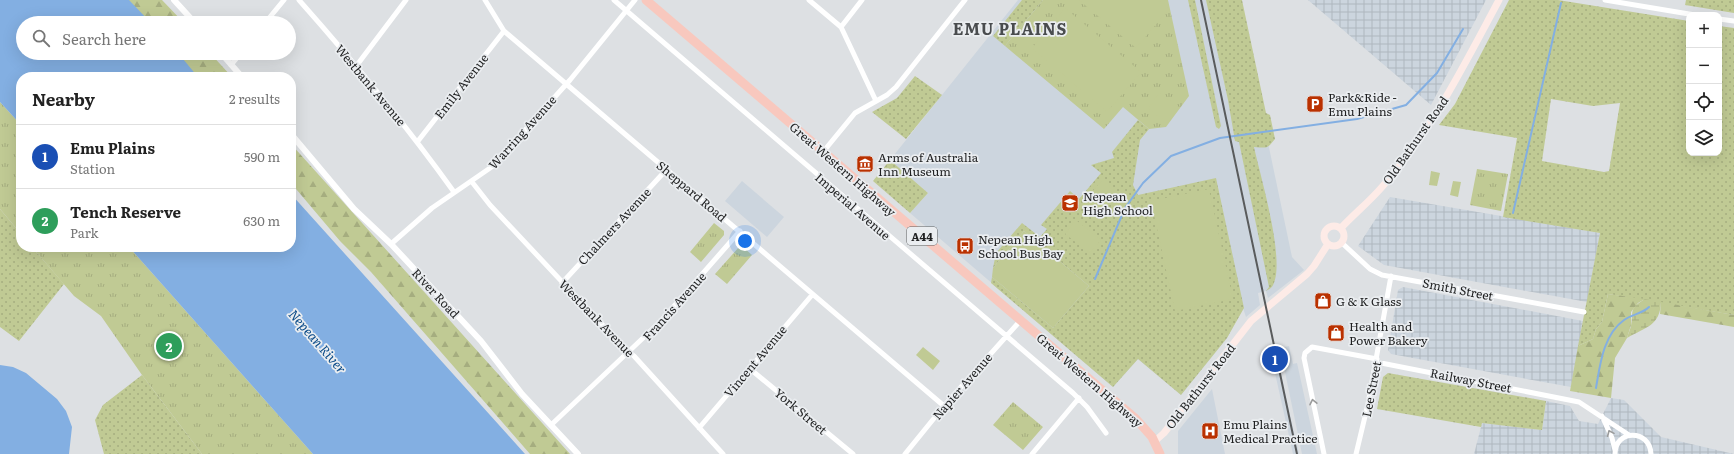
<!DOCTYPE html>
<meta charset="utf-8">
<style>
:root{--surface:#fff;--page:#f6f6f6;--text:#222;--muted:#767676;--line:#e0e0e0;--accent:#1a73e8}
body{margin:0;font-family:Literata,serif;background:var(--page);color:var(--text)}
.controls{position:absolute;right:12px;top:12px;display:grid;overflow:hidden;border-radius:8px;box-shadow:0 4px 16px #0002}
.controls button{width:36px;height:36px;display:grid;place-items:center;padding:0;border:0;border-bottom:1px solid var(--line);background:var(--surface);color:var(--text);font:20px sans-serif}
.you{position:absolute;left:745px;top:241px;width:14px;height:14px;margin:-10px;border:3px solid #fff;border-radius:50%;background:#1a73e8;box-shadow:0 0 0 6px #1a73e833}
.badge{display:grid;place-items:center;width:26px;height:26px;border-radius:50%;background:var(--accent);color:#fff;font-size:13px;font-weight:700}
.pin{position:absolute;translate:-50% -50%;border:2px solid #fff;box-shadow:0 1px 4px #0006}
.list{margin:0;padding:0;list-style:none}
h2{display:flex;justify-content:space-between;align-items:center;height:52px;margin:0;padding:0 16px;font-size:17px}
h2 small{font-size:13px;font-weight:400;color:var(--muted)}
.list li{display:grid;grid-template-columns:26px 1fr auto;gap:12px;align-items:center;box-sizing:border-box;height:64px;padding:0 16px;border-top:1px solid var(--line)}
.list b{display:block;font-size:15px;white-space:nowrap}
.list p{margin:0;font-size:13px;white-space:nowrap;color:var(--muted)}
.list em{font-size:13px;font-style:normal;color:var(--muted)}
.icon{flex:none;width:22px;height:22px;fill:none;stroke:currentColor;stroke-width:2;stroke-linecap:round;stroke-linejoin:round}
.map{position:relative;flex:none;width:1734px;height:454px;overflow:hidden}
.search{position:absolute;background:var(--surface);box-shadow:0 4px 16px #0002;left:16px;top:16px;width:280px;height:44px;display:flex;align-items:center;gap:10px;box-sizing:border-box;padding:0 14px;border-radius:22px;color:var(--muted);font-size:15px}
.panel{position:absolute;background:var(--surface);box-shadow:0 4px 16px #0002;left:16px;top:72px;width:280px;height:180px;border-radius:16px}
.map>svg:first-child{display:block}
.built{fill:#ccd5de}
.industrial{fill:url(#industrial-grid)}
.grass{fill:url(#grass-dots);fill-rule:evenodd}
.forest{fill:url(#forest-firs)}
.wetland{fill:url(#wetland-marsh)}
.park{fill:url(#park-tufts)}
.pitch{fill:#c0ca94}
.water{fill:#83afe2}
.lines{fill:none;stroke-linecap:round;stroke-linejoin:round}
.stream{stroke:#83afe2;stroke-width:2}
.minor{stroke:#fff;stroke-width:5}
.tertiary{stroke:#fff;stroke-width:6}
.secondary{stroke:#fdebe7;stroke-width:7}
.trunk{stroke:#f8c8be;stroke-width:9}
.rail{stroke:#595b5c;stroke-width:2}
.oneway{stroke:#9a9b9b}
.labels{text-anchor:middle;dominant-baseline:central;stroke-width:3.5;stroke-linejoin:round;paint-order:stroke}
.shield{fill:#eaedf0;stroke:#5c5e5f;stroke-width:1}
.shield-label{font-size:11px;font-weight:bold;fill:#1f2021}
.street-label{font-size:12px;fill:#1f2021;stroke:#eaedf0}
.poi-label{font-size:12px;fill:#1f2021;stroke:#eaedf0;text-anchor:start}
.water-label{font-size:13px;font-style:italic;fill:#094a88;stroke:#eaedf0}
.district-label{font-size:16px;font-weight:bold;letter-spacing:1px;fill:#494c4e;stroke:#eaedf0}
</style>
<div class="map">
<svg width="1734" height="454" viewBox="0 0 1734 454">
<defs>
<pattern id="industrial-grid" width="8" height="8" patternUnits="userSpaceOnUse"><rect width="8" height="8" fill="#ccd5de"/><path d="M0 4h8M4 0v8" fill="none" stroke="#afb7be"/></pattern>
<pattern id="grass-dots" width="8" height="8" patternUnits="userSpaceOnUse"><rect width="8" height="8" fill="#c0ca94"/><path d="M2 2h.1M6 6h.1" fill="none" stroke="#a5ad7f" stroke-width="1.8" stroke-linecap="round"/></pattern>
<pattern id="forest-firs" width="22" height="20" patternUnits="userSpaceOnUse"><rect width="22" height="20" fill="#c0ca94"/><path d="M5 1l3.5 6h-7zM16 11l3.5 6h-7z" fill="#a5ad7f"/></pattern>
<pattern id="wetland-marsh" width="20" height="14" patternUnits="userSpaceOnUse"><rect width="20" height="14" fill="#c0ca94"/><path d="M1 5h8M5 5V1M11 12h8M15 12V8" fill="none" stroke="#a5ad7f"/></pattern>
<pattern id="park-tufts" width="24" height="20" patternUnits="userSpaceOnUse"><rect width="24" height="20" fill="#c0ca94"/><path d="M3 7l-1-3M5 7V3M7 7l1-3M15 17l-1-3M17 17v-4M19 17l1-3" fill="none" stroke="#a5ad7f"/></pattern>
</defs>
<rect width="100%" height="100%" fill="#dde0e3"/>
<path class="built" d="M1018,0H1238L1292,257L1304,270L1268,298L1266,291L1258,293L1260,305L1246,317L1243,308L1227,338L1181,395L1138,359L1113,387L910,213L928,193L890,160Z
M742,181L784,217L767,237L725,201Z
M1275,344L1288,406L1299,454H1293L1269,346Z
M1289,346L1293,364L1297,363L1317,454H1302L1280,348Z
M1212,389L1225,454H1178V431Z"/>
<path class="industrial" d="M1308,0H1486L1431,105Z
M1390,197L1600,233L1587,302L1384,265L1358,246Z
M1403,287L1583,321L1571,387L1391,354L1388,350L1398,290Z
M1611,398L1624,400L1661,437L1734,454H1474L1482,423L1542,430L1546,401L1570,406L1579,421L1598,424Z"/>
<path class="grass" d="M1022,0H1043L1005,46L993,36Z
M1188,0H1195L1221,126L1219,129L1216,127Z
M1206,0H1242L1266,113L1270,115L1275,139C1267,149 1267,148 1254,147C1260,175 1286,261 1273,285C1272,288 1269,289 1266,291L1269,287L1239,142L1235,141L1228,100Z
M1509,0H1558L1689,21V153H1719V26L1734,28V315L1608,294L1602,322L1596,329L1593,339L1578,346L1600,233L1503,217L1517,138L1439,125L1455,104ZM1551,99L1593,106L1620,103L1609,171L1604,172L1542,161Z
M1686,0H1734V13L1685,5Z
M915,76L942,95L906,139L872,112L897,98Z
M1138,120L1149,129L1140,140L1133,185L1138,195L1216,178L1244,308L1227,338L1181,395L1138,359L1113,387L991,283L992,277L1053,328L1089,286L1024,231L993,268L996,253L1022,223L1040,237L1047,229L1041,225L1070,191L1079,199L1101,173L1091,165L1114,158L1112,152Z
M890,160L928,193L910,213L873,181Z
M0,209L21,234V247H32L64,284L19,341L0,327Z
M1388,373L1546,401L1542,430L1482,423L1481,427L1377,409L1383,377Z
M142,375L202,454H104L95,420L103,405Z"/>
<path class="forest" d="M127,0H162L184,23H149Z
M176,53H210L232,77H196Z
M291,144L570,454H530L371,272L340,241L291,183Z
M1608,294L1645,299L1638,303L1631,312V325L1627,338L1615,358L1611,398L1570,391L1578,346L1593,339L1596,329L1602,322Z
M1661,302L1734,315V327L1660,314Z"/>
<path class="wetland" d="M1645,299L1661,302C1660,326 1646,327 1627,338C1628,334 1630,330 1631,326C1634,311 1628,309 1645,299Z"/>
<path class="park" d="M1043,0H1168L1189,96L1166,127L1149,129L1123,107L1104,129L1005,46Z
M0,102L21,125V234L0,209Z
M1477,169L1508,174L1501,211L1470,205Z
M714,223L724,231V235L701,262L690,252Z
M32,247H129L313,454H202L142,375L101,316L74,296Z
M739,247H743L752,255L727,284L715,274Z
M1013,402L1043,427L1023,450L993,425Z"/>
<path class="pitch" d="M1079,0H1159L1169,9L1136,48Z
M1065,8L1141,72L1107,112L1032,48Z
M1159,93L1179,107L1168,123L1148,109Z
M1431,171L1440,173L1437,186L1429,185Z
M1102,180L1117,193L1097,218L1081,205Z
M1453,181L1461,182L1458,197L1450,195Z
M1209,189L1233,299L1175,311L1151,201Z
M1076,220L1101,240L1090,253L1065,234Z
M1024,231L1089,286L1053,328L992,277L993,268Z
M923,347L940,361L933,370L916,355Z"/>
<path class="water" d="M0,0H129L151,23H23V53H178L198,77H21V125L0,102Z
M291,194L525,454H313L129,247H291Z
M0,365L13,367L26,373L57,399L66,411L72,427L69,454H0Z"/>
<g class="lines">
<path class="stream" d="M1513,213L1561,3
M1095,279L1125,208L1143,183L1171,156L1220,138L1357,119L1406,105L1437,73L1463,29
M1596,388C1600,365 1603,335 1624,320C1632,314 1642,314 1649,307"/>
<path class="minor" d="M299,0C354,62 406,125 454,192
M485,0L504,31L944,406
M614,0L1073,393L1087,407L1106,433
M809,0L841,27L876,101
M1605,0L1695,15
M1719,19L1734,21
M265,23L284,0
M841,27L862,0
M231,65L241,53
M357,65L406,0
M418,141L504,31
M823,152L855,113L887,95L896,87L965,0
M472,182L490,205L627,351L634,356L723,454
M1342,243L1370,269L1382,275L1584,312
M391,244L432,208L493,166L570,80L635,0
M562,283L667,169
M1376,362L1579,402L1629,435
M749,368L853,454
M1602,416L1612,438L1615,450
M551,425L661,321L740,231
M699,428L812,295
M905,454L944,406L1021,320
M1032,454L1079,398
M1324,454L1304,358L1305,353L1312,347L1377,359
M1356,454L1368,404L1391,276
M1615,454C1615,429 1650,429 1651,454"/>
<path class="tertiary" d="M174,0L195,23
M221,53L242,77
M291,134L354,209L391,244L481,341L522,394L578,454"/>
<path class="secondary" d="M1324 236a10 10 0 1 1 20 0a10 10 0 1 1-20 0Z
M1341,228C1354,214 1369,202 1382,187C1431,132 1464,65 1499,0
M1154,442L1164,433L1251,321L1307,274L1314,266L1328,244"/>
<path class="trunk" d="M646,0L1136,419L1152,437L1160,454"/>
<path class="rail" d="M1201,0L1297,454"/>
</g>
<defs><path id="oneway-chevron" d="M-2-3.5L2.5 0L-2 3.5" fill="none" stroke-width="1.6" stroke-linecap="round" stroke-linejoin="round"/></defs>
<g class="oneway">
<use href="#oneway-chevron" transform="translate(1313 402) rotate(-102)"/>
<use href="#oneway-chevron" transform="translate(1610 433) rotate(-114)"/>
</g>
<defs>
<symbol id="parking-square" viewBox="-11 -11 22 22"><rect x="-9" y="-9" width="18" height="18" rx="4" fill="#ba3100" stroke="#eaedf0"/><path d="M-3.5-5.5H1a3.5 3.5 0 0 1 0 7H-1V5.5H-3.5ZM-1-3.4V-.6H.8a1.4 1.4 0 0 0 0-2.8Z" fill="#fff"/></symbol>
<symbol id="museum-square" viewBox="-11 -11 22 22"><rect x="-9" y="-9" width="18" height="18" rx="4" fill="#ba3100" stroke="#eaedf0"/><path d="M0-6L6-3V-2H-6V-3ZM-5-1h2V3h-2ZM-1-1h2V3h-2ZM3-1h2V3H3ZM-6 4H6V6H-6Z" fill="#fff"/></symbol>
<symbol id="school-square" viewBox="-11 -11 22 22"><rect x="-9" y="-9" width="18" height="18" rx="4" fill="#ba3100" stroke="#eaedf0"/><path d="M0-5L7-2L0 1L-7-2ZM-4 1L0 2.5L4 1V4Q0 6-4 4Z" fill="#fff"/></symbol>
<symbol id="bus-square" viewBox="-11 -11 22 22"><rect x="-9" y="-9" width="18" height="18" rx="4" fill="#ba3100" stroke="#eaedf0"/><path d="M-5-6H5V4H4V6H2V4H-2V6H-4V4H-5ZM-3.5-4V0h7V-4ZM-3.5 1.2v1.5H-2V1.2ZM2 1.2v1.5H3.5V1.2Z" fill="#fff"/></symbol>
<symbol id="shop-square" viewBox="-11 -11 22 22"><rect x="-9" y="-9" width="18" height="18" rx="4" fill="#ba3100" stroke="#eaedf0"/><path d="M-5-2.5h2.3a2.7 3.5 0 0 1 5.4 0H5L5.5 6h-11ZM-1.5-2.5h3a1.5 2.3 0 0 0-3 0Z" fill="#fff"/></symbol>
<symbol id="hospital-square" viewBox="-11 -11 22 22"><rect x="-9" y="-9" width="18" height="18" rx="4" fill="#ba3100" stroke="#eaedf0"/><path d="M-5-5h3v3.5h4V-5h3V5h-3V1.5h-4V5h-3Z" fill="#fff"/></symbol>
</defs>
<g fill-rule="evenodd">
<use href="#parking-square" x="1305" y="94" width="20" height="20"/>
<use href="#museum-square" x="855" y="154" width="20" height="20"/>
<use href="#school-square" x="1060" y="193" width="20" height="20"/>
<use href="#bus-square" x="955" y="236" width="20" height="20"/>
<use href="#shop-square" x="1313" y="291" width="20" height="20"/>
<use href="#shop-square" x="1326" y="323" width="20" height="20"/>
<use href="#hospital-square" x="1200" y="421" width="20" height="20"/>
</g>
<g class="labels">
<rect class="shield" x="907" y="227" width="30" height="18" rx="3"/>
<g class="shield-label">
<text x="922" y="236">A44</text>
</g>
<g class="street-label">
<text transform="translate(371 85) rotate(50)">Westbank Avenue</text>
<text transform="translate(461 86) rotate(-52)">Emily Avenue</text>
<text transform="translate(522 132) rotate(-48)">Warring Avenue</text>
<text transform="translate(1415 140) rotate(-55)">Old Bathurst Road</text>
<text transform="translate(843 169) rotate(41)">Great Western Highway</text>
<text transform="translate(692 191) rotate(40)">Sheppard Road</text>
<text transform="translate(853 206) rotate(41)">Imperial Avenue</text>
<text transform="translate(614 226) rotate(-47)">Chalmers Avenue</text>
<text transform="translate(1458 289) rotate(11)">Smith Street</text>
<text transform="translate(436 293) rotate(47)">River Road</text>
<text transform="translate(674 306) rotate(-48)">Francis Avenue</text>
<text transform="translate(597 318) rotate(46)">Westbank Avenue</text>
<text transform="translate(755 361) rotate(-50)">Vincent Avenue</text>
<text transform="translate(1090 380) rotate(41)">Great Western Highway</text>
<text transform="translate(1471 380) rotate(11)">Railway Street</text>
<text transform="translate(962 386) rotate(-49)">Napier Avenue</text>
<text transform="translate(1200 386) rotate(-52)">Old Bathurst Road</text>
<text transform="translate(1371 389) rotate(-79)">Lee Street</text>
<text transform="translate(801 411) rotate(40)">York Street</text>
</g>
<g class="poi-label">
<text x="1328" y="97">Park&amp;Ride -<tspan x="1328" dy="14">Emu Plains</tspan></text>
<text x="878" y="157">Arms of Australia<tspan x="878" dy="14">Inn Museum</tspan></text>
<text x="1083" y="196">Nepean<tspan x="1083" dy="14">High School</tspan></text>
<text x="978" y="239">Nepean High<tspan x="978" dy="14">School Bus Bay</tspan></text>
<text x="1336" y="301">G &amp; K Glass</text>
<text x="1349" y="326">Health and<tspan x="1349" dy="14">Power Bakery</tspan></text>
<text x="1223" y="424">Emu Plains<tspan x="1223" dy="14">Medical Practice</tspan></text>
</g>
<g class="water-label">
<text transform="translate(318 341) rotate(49)">Nepean River</text>
</g>
<g class="district-label">
<text x="1010" y="28">EMU PLAINS</text>
</g>
</g>
</svg>
<div class="controls">
<button>+</button>
<button>−</button>
<button><svg class="icon" aria-label="locate" viewBox="0 0 24 24"><circle cx="12" cy="12" r="6"/><path d="M12 2v4M12 18v4M2 12h4M18 12h4"/></svg></button>
<button><svg class="icon" aria-label="layers" viewBox="0 0 24 24"><path d="M12 4l9 5-9 5-9-5zM3 14l9 5 9-5"/></svg></button>
</div>
<div class="you"></div>
<div class="pin badge" style="left:1275px;top:359px;background:#1a4fb4">1</div>
<div class="pin badge" style="left:169px;top:346px;background:#2e9e5b">2</div>
<div class="search"><svg class="icon" aria-label="search" viewBox="0 0 24 24"><circle cx="10" cy="10" r="6"/><path d="M15 15l6 6"/></svg>Search here</div>
<section class="panel">
<h2>Nearby<small>2 results</small></h2>
<ul class="list">
<li><span class="badge" style="background:#1a4fb4">1</span><div><b>Emu Plains</b><p>Station</p></div><em>590 m</em></li>
<li><span class="badge" style="background:#2e9e5b">2</span><div><b>Tench Reserve</b><p>Park</p></div><em>630 m</em></li>
</ul>
</section>
</div>
